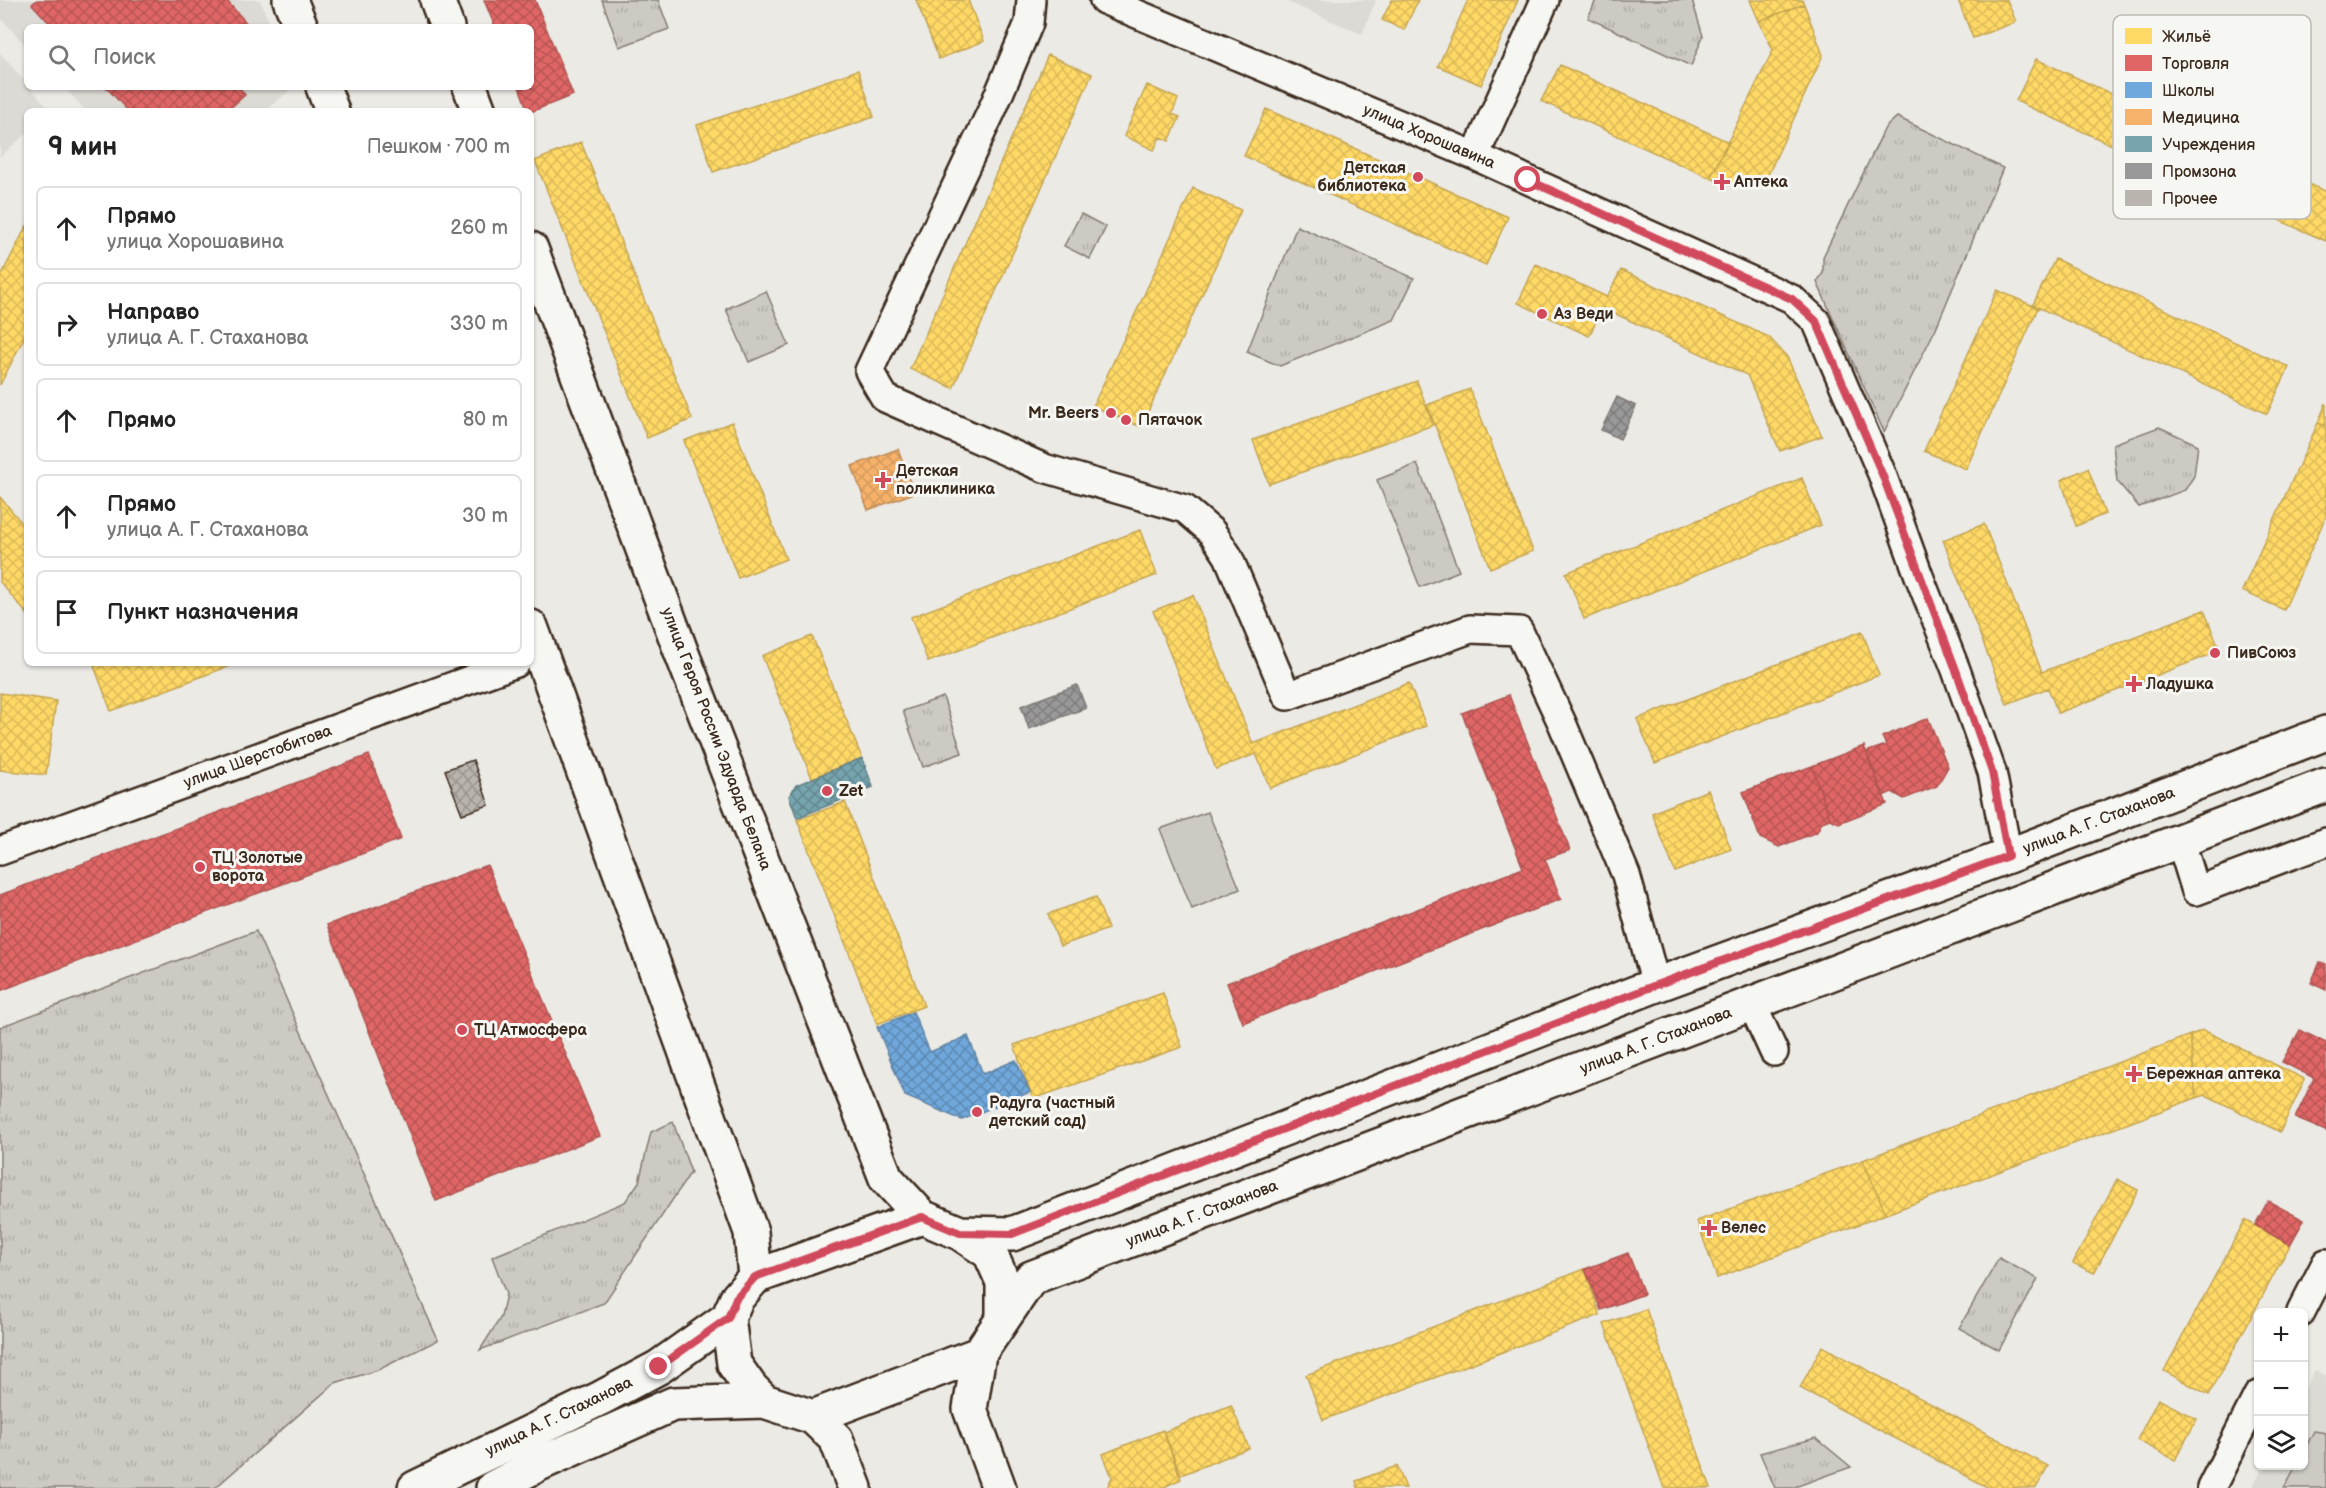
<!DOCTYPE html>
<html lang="ru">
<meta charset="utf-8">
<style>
:root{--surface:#fff;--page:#f2f2f2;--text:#222;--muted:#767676;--line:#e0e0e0}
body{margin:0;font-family:"Balsamiq Sans",sans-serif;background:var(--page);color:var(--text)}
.controls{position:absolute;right:18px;bottom:18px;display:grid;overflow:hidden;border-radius:9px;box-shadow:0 2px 4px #0004}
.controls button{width:54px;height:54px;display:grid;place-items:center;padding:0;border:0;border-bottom:2px solid var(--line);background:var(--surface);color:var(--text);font:30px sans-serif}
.stop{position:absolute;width:18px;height:18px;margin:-14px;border:4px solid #d1495b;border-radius:50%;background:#fff}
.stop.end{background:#d1495b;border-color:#fff;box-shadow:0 2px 6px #0008}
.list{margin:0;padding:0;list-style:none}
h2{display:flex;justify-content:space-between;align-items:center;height:78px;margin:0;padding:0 24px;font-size:26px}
h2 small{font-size:20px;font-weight:400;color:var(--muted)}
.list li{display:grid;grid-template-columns:39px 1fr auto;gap:18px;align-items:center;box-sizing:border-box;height:84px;margin:0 12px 12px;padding:0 12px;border:2px solid var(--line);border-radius:9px}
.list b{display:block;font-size:22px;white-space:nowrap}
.list p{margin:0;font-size:20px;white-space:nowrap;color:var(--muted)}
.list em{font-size:20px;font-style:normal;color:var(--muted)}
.icon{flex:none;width:33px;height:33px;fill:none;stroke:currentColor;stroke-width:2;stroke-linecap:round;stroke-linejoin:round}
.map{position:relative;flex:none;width:2326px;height:1488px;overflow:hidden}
.search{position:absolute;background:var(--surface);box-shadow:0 2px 4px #0004;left:24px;top:24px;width:510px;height:66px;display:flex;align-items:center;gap:15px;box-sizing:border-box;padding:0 21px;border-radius:9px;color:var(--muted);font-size:22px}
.panel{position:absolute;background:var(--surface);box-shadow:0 2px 4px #0004;left:24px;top:108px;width:510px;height:558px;border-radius:9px}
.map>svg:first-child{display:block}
.built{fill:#dcdad4}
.grass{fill:url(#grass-tufts);stroke:#847a71;stroke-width:1.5}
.pitch{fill:#cdcac4;stroke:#847a71;stroke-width:1.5}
.homes{fill:url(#homes-cross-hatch);stroke:#c4a450;stroke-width:1.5}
.shops{fill:url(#shops-cross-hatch);stroke:#ae5450;stroke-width:1.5}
.schools{fill:url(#schools-cross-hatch);stroke:#5f82a3;stroke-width:1.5}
.health{fill:url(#health-cross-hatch);stroke:#be8954;stroke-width:1.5}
.public{fill:url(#public-cross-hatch);stroke:#648084;stroke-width:1.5}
.industry{fill:url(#industry-cross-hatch);stroke:#7d7874;stroke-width:1.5}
.building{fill:url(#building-cross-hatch);stroke:#3b2a1e;stroke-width:1.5}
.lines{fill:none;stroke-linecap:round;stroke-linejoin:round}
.street-casing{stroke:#3b2a1e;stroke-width:32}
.secondary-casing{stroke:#3b2a1e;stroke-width:38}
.street{stroke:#f6f6f2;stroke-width:27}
.secondary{stroke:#f6f6f2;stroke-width:33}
.route{stroke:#d1495b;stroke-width:8}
.poi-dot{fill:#d1495b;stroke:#f6f6f2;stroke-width:2}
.labels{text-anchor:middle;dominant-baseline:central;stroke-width:6;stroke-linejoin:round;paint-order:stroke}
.street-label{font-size:16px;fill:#3b2a1e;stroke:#f6f6f2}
.poi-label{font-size:16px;font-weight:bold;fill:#3b2a1e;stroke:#f6f6f2;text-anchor:start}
.key{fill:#f6f6f2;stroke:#beb9b2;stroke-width:1.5}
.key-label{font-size:16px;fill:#3b2a1e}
</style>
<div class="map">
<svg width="2326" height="1488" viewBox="0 0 2326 1488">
<defs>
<pattern id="grass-tufts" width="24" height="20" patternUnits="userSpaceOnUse" patternTransform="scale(1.5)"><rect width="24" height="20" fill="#cdcac4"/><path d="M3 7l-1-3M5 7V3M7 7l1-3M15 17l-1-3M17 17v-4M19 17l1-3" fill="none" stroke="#b1aea8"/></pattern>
<pattern id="homes-cross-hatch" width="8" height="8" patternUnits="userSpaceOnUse" patternTransform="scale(1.5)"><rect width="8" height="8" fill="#ffd966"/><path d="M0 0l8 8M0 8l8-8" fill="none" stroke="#dbba58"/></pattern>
<pattern id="shops-cross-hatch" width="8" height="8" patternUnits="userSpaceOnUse" patternTransform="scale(1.5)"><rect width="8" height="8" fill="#e06666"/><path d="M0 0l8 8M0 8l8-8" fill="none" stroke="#b75453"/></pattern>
<pattern id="schools-cross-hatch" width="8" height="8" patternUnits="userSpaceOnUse" patternTransform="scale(1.5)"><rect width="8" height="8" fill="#6fa8dc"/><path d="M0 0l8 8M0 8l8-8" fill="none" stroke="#5c89b2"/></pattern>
<pattern id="health-cross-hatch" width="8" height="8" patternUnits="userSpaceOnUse" patternTransform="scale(1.5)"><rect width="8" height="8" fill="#f6b26b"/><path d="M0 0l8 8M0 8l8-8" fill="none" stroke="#d4995c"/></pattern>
<pattern id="public-cross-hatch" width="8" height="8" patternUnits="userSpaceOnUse" patternTransform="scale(1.5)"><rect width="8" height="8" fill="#76a5af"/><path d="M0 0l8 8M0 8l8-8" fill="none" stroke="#62878e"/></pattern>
<pattern id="industry-cross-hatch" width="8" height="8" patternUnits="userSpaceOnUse" patternTransform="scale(1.5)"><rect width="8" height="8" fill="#999"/><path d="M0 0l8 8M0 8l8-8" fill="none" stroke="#7e7d7c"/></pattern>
<pattern id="building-cross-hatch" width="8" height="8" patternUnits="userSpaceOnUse" patternTransform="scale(1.5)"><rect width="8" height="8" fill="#bab4ae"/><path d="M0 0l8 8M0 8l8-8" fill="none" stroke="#98938d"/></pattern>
</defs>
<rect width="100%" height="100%" fill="#ebeae5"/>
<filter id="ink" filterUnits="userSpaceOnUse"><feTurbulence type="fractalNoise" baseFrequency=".0167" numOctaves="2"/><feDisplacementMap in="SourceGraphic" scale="12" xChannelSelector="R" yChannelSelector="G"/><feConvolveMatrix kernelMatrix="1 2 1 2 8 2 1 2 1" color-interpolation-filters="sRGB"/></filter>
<g filter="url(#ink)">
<path class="built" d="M0,0H260L271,27H27V47L0,17Z
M1283,0H1376L1362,34Z
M0,53L27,84V87H30L51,111H27V133L0,157Z
M64,87H293L266,111H86Z
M2315,1370L2326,1376V1488H2251L2264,1466H2304V1391Z"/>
<path class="grass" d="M602,0H658L669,29L619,47Z
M1596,0H1692L1703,36L1691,66L1588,18Z
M1897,117L2003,168L1936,328L1884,432L1817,282L1823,273V257L1885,128Z
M1081,214L1106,227L1090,259L1064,246Z
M1297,226L1414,278L1394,320L1280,366L1247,352Z
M766,291L789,345L749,362L726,309Z
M2159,427L2198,445L2194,476L2185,490L2139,507L2117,481L2113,444Z
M1417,464L1459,571L1420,587L1377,480Z
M943,697L962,753L923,767L903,711Z
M256,931L438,1340L378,1370L335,1383L215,1488H0V1027Z
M673,1122L691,1172L604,1303L480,1350L501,1317L506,1294L492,1257L625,1202L639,1182L651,1132Z
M1999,1258L2038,1279L1999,1350L1959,1328Z
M1816,1438L1851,1467L1792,1488H1775L1760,1453Z"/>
<path class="pitch" d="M1208,812L1240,889L1192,909L1160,829Z
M2314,1431L2326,1433V1488H2284L2296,1466H2304V1451Z"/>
<path class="homes" d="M916,0H968L984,41L939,59Z
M1392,0H1418L1404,30L1382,20Z
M1468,0H1518L1481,85L1438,66Z
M1750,0H1802L1804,4L1759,21Z
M1958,0H2007L2016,22L1973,38Z
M1804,4L1823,55L1767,177L1730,185L1710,178L1773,50L1759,21Z
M1048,55L1092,74L953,388L910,369Z
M2036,59L2205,137L2186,179L2016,101Z
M1560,65L1729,142L1710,178L1541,101Z
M858,70L874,117L713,172L697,125Z
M1147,85L1178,99L1172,114L1180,117L1169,141L1160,137L1154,150L1124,136Z
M1266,109L1508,217L1486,265L1244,156Z
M2205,137L2326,192V241L2186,179Z
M581,142L692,419L647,438L535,161Z
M1193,188L1241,210L1141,427L1093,406Z
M27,225V332L0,385V278Z
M2055,259L2289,367L2267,414L2033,305Z
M1536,264L1607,297L1621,270L1769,337L1787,357L1822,436L1780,451L1747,375L1603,308L1589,336L1518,303Z
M1997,290L2038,308L1966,469L1924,451Z
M1417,381L1433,425L1269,484L1253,440Z
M1470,389L1533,551L1490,568L1427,405Z
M2326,403V426L2318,423Z
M732,422L786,559L738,578L684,441Z
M2318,423L2326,426V516L2284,610L2242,591Z
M2088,468L2105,514L2076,526L2061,480Z
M1802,478L1821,525L1584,619L1566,573Z
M0,497L27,529V614L0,582Z
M1984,524L2042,672L2204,610L2220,651L2058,713L2048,688L2007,704L1943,540Z
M1140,530L1157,575L928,662L911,617Z
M1193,595L1253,744L1409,683L1426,726L1270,788L1256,754L1216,769L1153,611Z
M1862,631L1879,675L1655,763L1637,719Z
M812,636L862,758L812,778L762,656Z
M102,663H237L111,711L94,666Z
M0,693L56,701L46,775L0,770Z
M1708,790L1731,849L1675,872L1652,813Z
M845,802L924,1006L877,1024L797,820Z
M1096,897L1108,929L1060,946L1048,914Z
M1163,993L1182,1047L1033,1099L1014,1045Z
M2203,1030L2305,1079L2280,1132L2206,1095L2196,1098L2190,1035Z
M2190,1035L2196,1098L1886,1214L1863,1160Z
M1863,1160L1886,1214L1717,1278L1697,1221Z
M2117,1179L2138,1190L2094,1273L2073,1263Z
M2245,1220L2290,1245L2209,1395L2164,1371Z
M1585,1269L1600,1315L1323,1420L1306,1375Z
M1646,1309L1711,1488H1664L1604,1324Z
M1822,1346L2048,1466L2036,1488H1989L1800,1388Z
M2158,1399L2197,1419L2175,1460L2137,1440Z
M1231,1405L1249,1448L1181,1475L1164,1432Z
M1163,1430L1181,1479L1162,1488H1107L1112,1477L1103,1454Z
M1397,1466L1406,1488H1358L1356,1481Z"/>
<path class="shops" d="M37,0H226L250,27H53L32,4Z
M484,0H535L573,95L531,112L528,111L519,87H531V27H495Z
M106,87H239L245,95L227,111H128Z
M1509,695L1570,850L1545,859L1561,899L1243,1023L1227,983L1523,868L1462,713Z
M1928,718L1948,767L1937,786L1904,799L1892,792L1883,796L1866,752L1886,745L1882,737Z
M1864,746L1887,804L1839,823L1830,819L1812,766Z
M369,755L401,839L0,991V895Z
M1812,766L1830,819L1822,822L1817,832L1779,847L1760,838L1743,792Z
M487,865L600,1136L436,1201L327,925Z
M2320,962L2326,964V990L2311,983Z
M2300,1030L2326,1043V1131L2295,1118L2314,1078L2282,1062Z
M2268,1201L2304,1220L2290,1245L2255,1225Z
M1628,1253L1644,1294L1601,1310L1585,1269Z"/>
<path class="schools" d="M913,1012L930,1052L968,1036L983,1074L1016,1060L1030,1092L962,1120L905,1096L877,1027Z"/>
<path class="health" d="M898,449L914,493L868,510L852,466Z"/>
<path class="public" d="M862,758L873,787L797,818L789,796L796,785Z"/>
<path class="industry" d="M1617,397L1636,406L1620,439L1601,430Z
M1077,685L1086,708L1029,729L1021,706Z"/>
<path class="building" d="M473,760L489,805L462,814L445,770Z"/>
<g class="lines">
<defs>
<path id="street" d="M1031,0L1029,23L992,110L869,371L885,398L1044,468L1185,509L1212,532L1228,556L1287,696L1470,629L1519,631L1562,723L1626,875L1656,985
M1104,0L1475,156L1792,299L1816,321L1882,474L1919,576L1956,670L1992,772L2008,856
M1475,156L1545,0
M2180,839L2196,891L2326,842
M0,851L516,663
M1752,1004L1774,1052
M2301,1312L2326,1263
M2211,1488L2258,1395"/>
<path id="secondary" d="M290,0L301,27
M437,0L447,27
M323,87L332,111
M470,87L479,111
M531,249L682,654L886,1178L922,1217
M531,627L751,1232L755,1277
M960,1233L1012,1234L1656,985L2008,856L2326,733
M1003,1318V1282L990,1253L960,1233L922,1217L755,1277L737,1298L728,1318L734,1364L751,1388L764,1401L813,1417L979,1354L1031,1278L2326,785
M979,1354L970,1409L999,1488
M813,1417L836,1439L855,1488
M415,1488L601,1398L659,1367L728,1318
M493,1488L539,1464L673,1404L764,1401"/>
</defs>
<use href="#street" class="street-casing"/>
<use href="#secondary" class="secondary-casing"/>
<use href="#street" class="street"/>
<use href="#secondary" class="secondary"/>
</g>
</g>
<g class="lines" filter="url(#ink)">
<path class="route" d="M659,1367L728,1318L736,1298L755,1277L922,1217L960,1233L1012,1234L1656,985L2008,856L1992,772L1956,670L1882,474L1816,321L1792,299L1528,180"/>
</g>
<g class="poi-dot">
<circle cx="1418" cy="177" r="6"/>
<path d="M1719 173h6v6h6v6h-6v6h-6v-6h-6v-6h6z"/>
<circle cx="1542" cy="314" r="6"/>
<circle cx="1111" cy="413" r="6"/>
<circle cx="1126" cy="420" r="6"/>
<path d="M880 471h6v6h6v6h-6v6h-6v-6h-6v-6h6z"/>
<circle cx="2215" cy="653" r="6"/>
<path d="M2131 675h6v6h6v6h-6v6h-6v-6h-6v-6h6z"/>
<circle cx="827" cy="791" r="6"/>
<circle cx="200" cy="867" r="6"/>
<circle cx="462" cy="1030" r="6"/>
<path d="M2131 1065h6v6h6v6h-6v6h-6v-6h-6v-6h6z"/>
<circle cx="977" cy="1112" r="6"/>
<path d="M1706 1219h6v6h6v6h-6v6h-6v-6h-6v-6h6z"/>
</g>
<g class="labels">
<g class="street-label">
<text transform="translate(1429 137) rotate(23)">улица Хорошавина</text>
<text transform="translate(716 739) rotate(69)">улица Героя России Эдуарда Белана</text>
<text transform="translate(258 757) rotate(-20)">улица Шерстобитова</text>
<text transform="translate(2099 821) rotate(-21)">улица А. Г. Стаханова</text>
<text transform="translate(1656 1041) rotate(-21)">улица А. Г. Стаханова</text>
<text transform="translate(1202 1214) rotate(-21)">улица А. Г. Стаханова</text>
<text transform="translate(559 1417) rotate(-26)">улица А. Г. Стаханова</text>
</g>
<g class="poi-label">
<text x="1406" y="168" text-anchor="end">Детская<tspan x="1406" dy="18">библиотека</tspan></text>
<text x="1734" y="182">Аптека</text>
<text x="1554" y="314">Аз Веди</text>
<text x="1099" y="413" text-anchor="end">Mr. Beers</text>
<text x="1138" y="420">Пятачок</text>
<text x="896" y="471">Детская<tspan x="896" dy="18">поликлиника</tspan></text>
<text x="2227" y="653">ПивСоюз</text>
<text x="2146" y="684">Ладушка</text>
<text x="839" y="791">Zet</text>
<text x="212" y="858">ТЦ Золотые<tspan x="212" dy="18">ворота</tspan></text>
<text x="474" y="1030">ТЦ Атмосфера</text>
<text x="2146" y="1074">Бережная аптека</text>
<text x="989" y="1103">Радуга (частный<tspan x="989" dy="18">детский сад)</tspan></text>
<text x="1721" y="1228">Велес</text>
</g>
</g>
<rect x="2113" y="15" width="198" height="204" rx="9" class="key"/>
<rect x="2125" y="28" width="27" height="16" fill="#ffd966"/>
<rect x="2125" y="55" width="27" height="16" fill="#e06666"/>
<rect x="2125" y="82" width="27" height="16" fill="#6fa8dc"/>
<rect x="2125" y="109" width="27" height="16" fill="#f6b26b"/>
<rect x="2125" y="136" width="27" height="16" fill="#76a5af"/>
<rect x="2125" y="163" width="27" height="16" fill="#999"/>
<rect x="2125" y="190" width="27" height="16" fill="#bab4ae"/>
<g class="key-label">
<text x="2162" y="42">Жильё</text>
<text x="2162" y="69">Торговля</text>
<text x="2162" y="96">Школы</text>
<text x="2162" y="123">Медицина</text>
<text x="2162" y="150">Учреждения</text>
<text x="2162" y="177">Промзона</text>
<text x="2162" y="204">Прочее</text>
</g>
</svg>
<div class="controls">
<button>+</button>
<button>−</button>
<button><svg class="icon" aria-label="layers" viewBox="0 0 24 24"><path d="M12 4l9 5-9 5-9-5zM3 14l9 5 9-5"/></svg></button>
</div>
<div class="stop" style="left:1528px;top:180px"></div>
<div class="stop end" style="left:659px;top:1367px"></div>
<div class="search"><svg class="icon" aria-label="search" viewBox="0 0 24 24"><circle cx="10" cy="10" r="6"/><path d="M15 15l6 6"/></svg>Поиск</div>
<section class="panel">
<h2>9 мин<small>Пешком · 700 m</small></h2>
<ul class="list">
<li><svg class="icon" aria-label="ahead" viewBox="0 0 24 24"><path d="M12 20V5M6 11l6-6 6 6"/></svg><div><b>Прямо</b><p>улица Хорошавина</p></div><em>260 m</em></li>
<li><svg class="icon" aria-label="right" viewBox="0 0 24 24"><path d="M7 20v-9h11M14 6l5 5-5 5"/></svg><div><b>Направо</b><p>улица А. Г. Стаханова</p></div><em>330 m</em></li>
<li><svg class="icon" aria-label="ahead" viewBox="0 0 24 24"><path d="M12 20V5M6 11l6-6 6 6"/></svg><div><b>Прямо</b></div><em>80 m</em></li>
<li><svg class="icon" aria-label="ahead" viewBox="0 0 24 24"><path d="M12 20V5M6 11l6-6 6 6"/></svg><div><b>Прямо</b><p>улица А. Г. Стаханова</p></div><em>30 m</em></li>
<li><svg class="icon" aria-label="arrive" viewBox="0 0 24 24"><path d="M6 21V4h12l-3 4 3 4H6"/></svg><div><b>Пункт назначения</b></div></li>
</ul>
</section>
</div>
